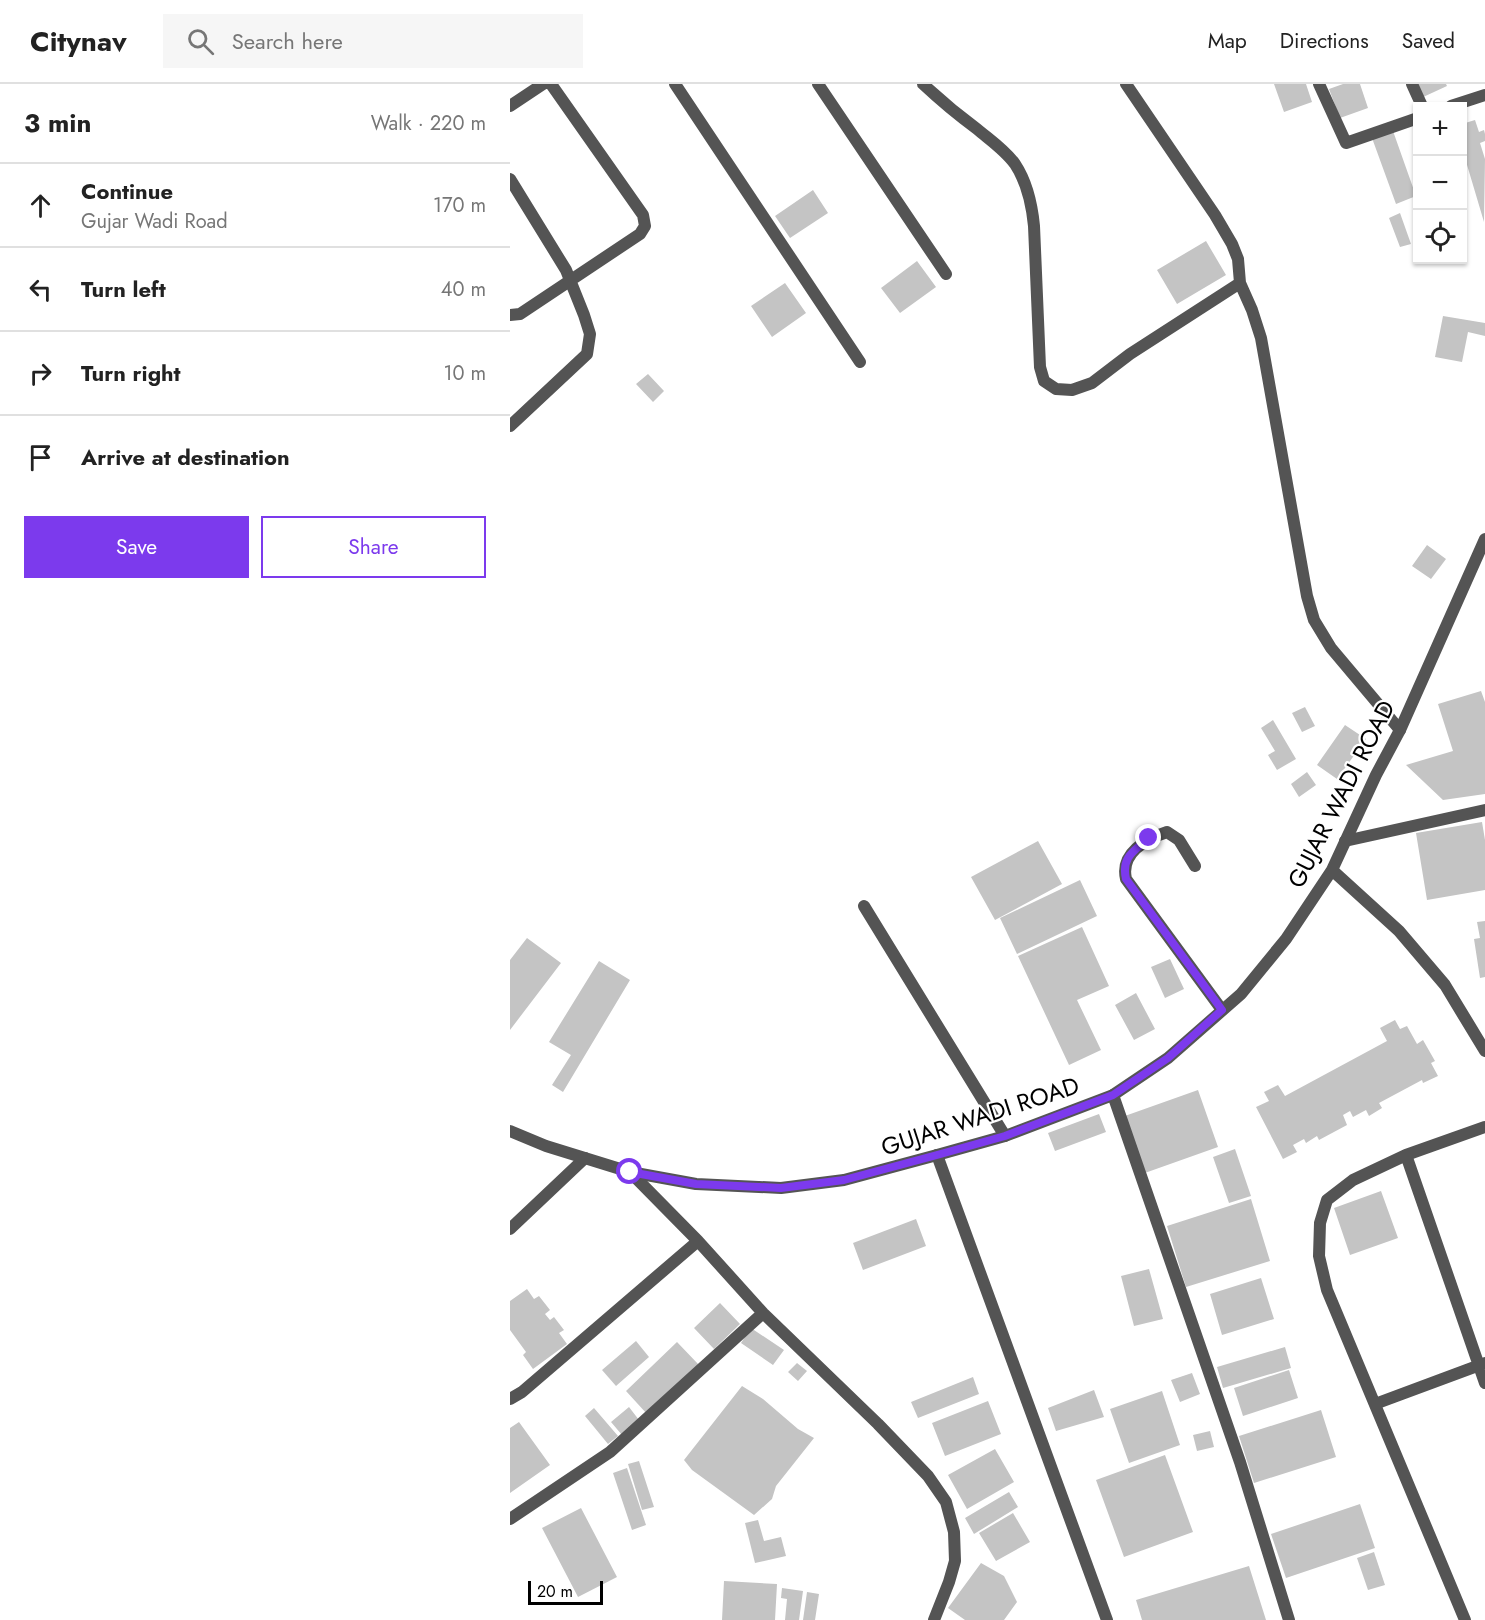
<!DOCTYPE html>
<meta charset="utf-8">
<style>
:root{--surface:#fff;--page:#f6f6f6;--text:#222;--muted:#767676;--line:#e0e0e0;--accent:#7c3aed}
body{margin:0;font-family:Jost,sans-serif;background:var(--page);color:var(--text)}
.controls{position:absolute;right:18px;top:18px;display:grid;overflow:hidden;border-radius:0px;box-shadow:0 2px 4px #0004}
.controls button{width:54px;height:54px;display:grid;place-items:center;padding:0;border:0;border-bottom:2px solid var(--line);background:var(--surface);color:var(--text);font:30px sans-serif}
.scale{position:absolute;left:18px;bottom:15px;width:75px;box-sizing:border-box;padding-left:6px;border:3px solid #000;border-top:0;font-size:16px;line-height:21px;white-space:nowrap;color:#000;-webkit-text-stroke:4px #fff;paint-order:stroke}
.stop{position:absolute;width:18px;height:18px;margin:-14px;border:4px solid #7c3aed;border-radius:50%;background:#fff}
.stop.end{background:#7c3aed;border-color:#fff;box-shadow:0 2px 6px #0008}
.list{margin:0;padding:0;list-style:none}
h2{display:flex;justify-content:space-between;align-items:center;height:78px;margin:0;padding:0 24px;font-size:26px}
h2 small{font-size:20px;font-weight:400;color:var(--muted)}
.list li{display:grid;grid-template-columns:39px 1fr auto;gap:18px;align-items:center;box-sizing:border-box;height:84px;padding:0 24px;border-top:2px solid var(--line)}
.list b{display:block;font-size:22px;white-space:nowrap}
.list p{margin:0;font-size:20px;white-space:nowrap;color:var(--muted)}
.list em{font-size:20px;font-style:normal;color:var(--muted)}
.actions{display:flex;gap:12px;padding:18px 24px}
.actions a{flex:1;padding:14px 0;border:2px solid var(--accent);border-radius:0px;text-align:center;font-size:21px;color:var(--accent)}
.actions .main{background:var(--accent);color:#fff}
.icon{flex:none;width:33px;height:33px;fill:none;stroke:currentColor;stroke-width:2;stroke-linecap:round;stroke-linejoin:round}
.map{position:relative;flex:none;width:975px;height:1536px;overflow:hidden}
header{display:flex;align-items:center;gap:36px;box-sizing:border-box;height:84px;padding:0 30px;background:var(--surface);border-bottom:2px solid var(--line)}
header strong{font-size:28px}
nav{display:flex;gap:33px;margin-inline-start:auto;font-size:21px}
.search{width:420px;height:54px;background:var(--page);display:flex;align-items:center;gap:15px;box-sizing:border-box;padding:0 21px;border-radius:0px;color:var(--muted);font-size:22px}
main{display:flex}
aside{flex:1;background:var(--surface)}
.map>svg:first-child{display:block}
.building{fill:#c4c4c4}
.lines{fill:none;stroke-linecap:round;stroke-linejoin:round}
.service{stroke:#545454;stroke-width:12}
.minor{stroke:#545454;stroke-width:12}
.tertiary{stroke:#545454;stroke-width:12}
.route{stroke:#7c3aed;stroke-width:8}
.labels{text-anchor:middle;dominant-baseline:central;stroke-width:4.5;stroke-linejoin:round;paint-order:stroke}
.street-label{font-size:24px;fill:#000;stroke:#fff}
</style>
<header>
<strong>Citynav</strong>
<div class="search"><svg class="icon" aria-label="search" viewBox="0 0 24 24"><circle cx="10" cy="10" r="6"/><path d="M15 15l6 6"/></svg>Search here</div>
<nav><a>Map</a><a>Directions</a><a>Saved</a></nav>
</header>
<main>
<aside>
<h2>3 min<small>Walk · 220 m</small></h2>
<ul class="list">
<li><svg class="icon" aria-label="ahead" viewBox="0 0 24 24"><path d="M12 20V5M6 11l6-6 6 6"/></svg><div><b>Continue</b><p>Gujar Wadi Road</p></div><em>170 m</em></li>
<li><svg class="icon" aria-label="left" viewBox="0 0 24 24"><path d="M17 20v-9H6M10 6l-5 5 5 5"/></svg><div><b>Turn left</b></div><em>40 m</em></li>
<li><svg class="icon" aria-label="right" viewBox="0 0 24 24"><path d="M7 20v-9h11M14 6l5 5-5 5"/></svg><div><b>Turn right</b></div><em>10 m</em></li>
<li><svg class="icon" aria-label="arrive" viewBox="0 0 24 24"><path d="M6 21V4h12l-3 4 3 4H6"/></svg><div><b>Arrive at destination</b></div></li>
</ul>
<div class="actions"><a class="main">Save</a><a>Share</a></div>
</aside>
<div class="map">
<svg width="975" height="1536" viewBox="0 0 975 1536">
<rect width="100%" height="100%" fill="#fff"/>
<path class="building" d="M764,0H796L802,18L774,28Z
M833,0H850L858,24L830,34L819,5Z
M905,0H936L937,2L911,14Z
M965,36L969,48L974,46L975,50V57L970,59L975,75L974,138L952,64V40Z
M883,47L906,112L886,120L862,54Z
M303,106L318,129L280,154L265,132Z
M890,129L901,160L890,163L879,134Z
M696,157L716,191L667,220L647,186Z
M407,177L426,203L390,229L371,204Z
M275,199L296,229L262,253L241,222Z
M933,232L975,239V252L958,248L952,278L925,273Z
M138,290L154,307L143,318L126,300Z
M917,461L936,475L921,495L902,482Z
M971,607L975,618V710L933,716L896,681L943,667L928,620Z
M795,623L805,642L792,648L782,629Z
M763,636L786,675L767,686L758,671L765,667L751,644Z
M835,641L856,655L827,695L807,681Z
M797,688L806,701L789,713L781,700Z
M972,738L975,756V806L917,816L906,749Z
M528,757L552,800L485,836L461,793Z
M570,796L587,832L507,870L490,834Z
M975,837V893L970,894L964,855L970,854L967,838Z
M572,843L599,902L567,916L591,966L559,981L508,872Z
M17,854L51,879L0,946V876Z
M660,875L674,905L655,914L641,883Z
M89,877L120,896L53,1008L42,1001L61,971L39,958Z
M626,909L645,945L624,956L605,921Z
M885,936L890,945L897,942L907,960L913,956L925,977L921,979L928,992L913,999L912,996L869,1019L872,1024L859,1032L856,1026L843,1033L840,1027L833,1031L837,1041L809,1056L807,1052L796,1059L794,1055L783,1061L787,1068L773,1075L746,1023L759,1017L754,1008L768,1001L775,1012L877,957L870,944Z
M688,1006L708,1063L632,1090L612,1033Z
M589,1030L596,1048L545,1067L538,1049Z
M725,1065L741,1112L719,1119L703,1073Z
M871,1107L888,1154L840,1171L824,1124Z
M741,1115L760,1177L676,1203L657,1142Z
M406,1135L416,1162L353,1186L343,1159Z
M639,1185L653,1235L624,1242L611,1192Z
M751,1194L764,1235L712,1251L700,1210Z
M17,1205L24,1215L29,1212L40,1226L35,1230L40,1236L44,1233L54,1246L49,1249L57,1260L23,1285L13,1271L16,1268L0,1246V1217Z
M210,1219L230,1240L204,1265L184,1244Z
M241,1244L274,1266L263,1281L231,1259Z
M126,1257L139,1273L106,1302L92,1286Z
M167,1258L189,1281L137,1330L116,1307Z
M775,1263L781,1284L713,1304L707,1283Z
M287,1279L297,1287L288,1297L278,1288Z
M779,1286L788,1314L733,1332L724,1304Z
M682,1289L690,1310L670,1318L661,1296Z
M463,1293L469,1310L408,1334L401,1318Z
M232,1302L253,1315L288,1345L304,1354L266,1402L262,1415L244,1431L182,1386L174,1376Z
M584,1306L594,1333L546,1347L538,1324Z
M652,1307L670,1361L619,1379L600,1325Z
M478,1317L491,1350L435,1372L422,1339Z
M119,1323L129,1336L112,1351L101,1338Z
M84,1324L108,1352L98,1360L75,1332Z
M811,1326L826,1373L744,1399L729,1352Z
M9,1338L40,1381L0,1409V1344Z
M700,1347L704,1363L687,1367L683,1351Z
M485,1365L504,1398L457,1425L438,1391Z
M655,1371L683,1448L614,1473L586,1396Z
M129,1377L144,1423L132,1426L118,1380Z
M117,1384L136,1441L122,1446L103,1389Z
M499,1408L508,1423L464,1450L455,1434Z
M850,1420L865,1464L776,1494L761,1450Z
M71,1424L107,1493L68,1513L32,1444Z
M503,1429L520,1458L486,1477L469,1449Z
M248,1436L254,1457L271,1453L276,1472L245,1479L235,1439Z
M864,1468L875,1501L858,1506L847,1474Z
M471,1479L494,1492L507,1518L494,1536H455L438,1524Z
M739,1482L756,1536H632L626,1516Z
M214,1497L267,1500L265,1536H212Z
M272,1504L293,1507L289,1536H275L277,1515L271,1514Z
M297,1508L309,1510L305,1536H293Z"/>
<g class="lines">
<path class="service" d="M685,782L669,756L657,748C636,755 610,769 616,795L712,926
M354,822L495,1052
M0,1145L75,1074"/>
<path class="minor" d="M165,0L350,278
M308,0L436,190
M413,0C430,16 448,31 467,45C480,56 495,66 505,80C517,98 522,121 524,142L530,283L534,297L546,305L562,306L582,299L620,270L730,199L742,226L751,254L797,512L804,536L821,564L890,646
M616,0L705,131L722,160L728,175L730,199
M809,0L836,59L908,34
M902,0L912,22
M0,22L33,0
M941,22L975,11
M0,95L56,186L74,231L80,250L77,270L0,342
M0,231L10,230L130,150L135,142L133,131L41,0
M835,757L975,726
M603,1011L730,1378L779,1536
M427,1071L597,1536
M896,1071L975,1299
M120,1088L188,1157L253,1229L368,1340L418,1392L436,1418L444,1448L445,1477L439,1498L424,1536
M0,1315L12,1308L188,1157
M865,1320L975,1279
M0,1435L100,1368L253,1229
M955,1536L817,1206L809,1172L810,1139L817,1116L843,1096L896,1071L975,1043"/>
<path class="tertiary" d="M822,786L889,847L935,901L975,967
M0,1047L36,1062L120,1088L186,1100L271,1104L334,1096L427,1071L495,1052L603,1011L658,974L731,910L776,855L822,786L866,691L890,646L975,455"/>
</g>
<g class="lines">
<path class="route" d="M120,1088L186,1100L271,1104L334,1096L427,1071L495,1052L603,1011L658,974L712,926L616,795C611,773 624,767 639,754"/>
</g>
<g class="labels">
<g class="street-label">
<text transform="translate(831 710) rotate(-63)">GUJAR WADI ROAD</text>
<text transform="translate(470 1032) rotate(-18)">GUJAR WADI ROAD</text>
</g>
</g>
</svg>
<div class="controls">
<button>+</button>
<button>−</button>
<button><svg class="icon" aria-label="locate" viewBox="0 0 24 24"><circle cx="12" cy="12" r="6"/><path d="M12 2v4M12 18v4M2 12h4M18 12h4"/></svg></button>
</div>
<div class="scale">20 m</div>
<div class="stop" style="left:120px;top:1088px"></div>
<div class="stop end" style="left:639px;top:754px"></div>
</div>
</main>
